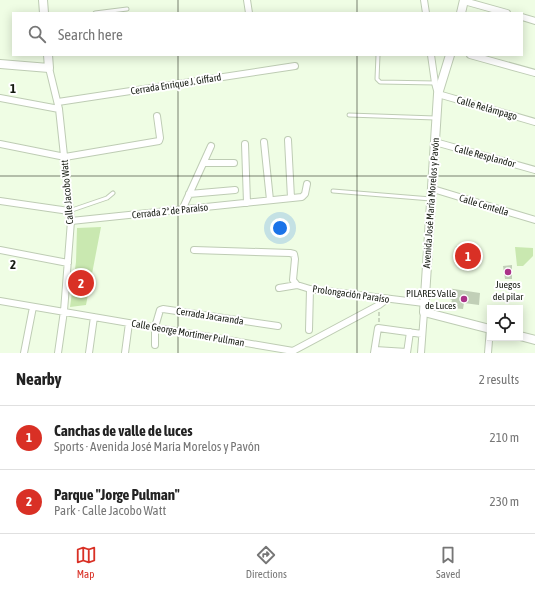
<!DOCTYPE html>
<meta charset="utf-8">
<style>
:root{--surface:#fff;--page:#f6f6f6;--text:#222;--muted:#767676;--line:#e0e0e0;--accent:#d93025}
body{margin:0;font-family:"Asap Condensed",sans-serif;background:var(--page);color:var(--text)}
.controls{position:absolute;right:12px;bottom:12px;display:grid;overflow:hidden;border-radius:0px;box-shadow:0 2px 10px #0003}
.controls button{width:36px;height:36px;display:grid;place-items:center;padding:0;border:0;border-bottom:1px solid var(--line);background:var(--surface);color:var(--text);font:20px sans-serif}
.you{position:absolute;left:280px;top:228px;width:14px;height:14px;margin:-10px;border:3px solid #fff;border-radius:50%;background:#1a73e8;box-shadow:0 0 0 6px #1a73e833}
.badge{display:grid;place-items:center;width:26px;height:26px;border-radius:50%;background:var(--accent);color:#fff;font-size:13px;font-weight:700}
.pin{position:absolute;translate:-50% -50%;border:2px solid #fff;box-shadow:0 1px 4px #0006}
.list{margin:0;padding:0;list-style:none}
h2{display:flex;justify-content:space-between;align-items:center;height:52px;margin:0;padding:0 16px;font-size:17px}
h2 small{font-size:13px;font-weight:400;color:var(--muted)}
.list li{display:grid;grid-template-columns:26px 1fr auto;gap:12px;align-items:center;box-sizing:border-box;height:64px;padding:0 16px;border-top:1px solid var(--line)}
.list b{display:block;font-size:15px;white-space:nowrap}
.list p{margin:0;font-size:13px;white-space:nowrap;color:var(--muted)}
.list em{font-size:13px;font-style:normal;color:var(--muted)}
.icon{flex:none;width:22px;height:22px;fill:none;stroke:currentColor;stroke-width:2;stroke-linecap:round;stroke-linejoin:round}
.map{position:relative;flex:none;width:535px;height:353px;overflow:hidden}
.search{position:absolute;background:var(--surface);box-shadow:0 2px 10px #0003;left:12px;right:12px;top:12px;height:44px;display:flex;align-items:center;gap:10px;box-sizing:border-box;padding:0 14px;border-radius:0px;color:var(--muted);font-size:15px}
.sheet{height:180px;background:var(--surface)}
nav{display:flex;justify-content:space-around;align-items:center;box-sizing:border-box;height:56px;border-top:1px solid var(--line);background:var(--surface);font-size:11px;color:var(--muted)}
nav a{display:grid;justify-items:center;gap:2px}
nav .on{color:var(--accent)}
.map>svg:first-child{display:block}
.green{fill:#c9e8b0}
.building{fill:#c1cfb7}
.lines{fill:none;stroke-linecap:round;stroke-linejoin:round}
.lane-casing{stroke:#beccb4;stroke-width:5}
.street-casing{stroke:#beccb4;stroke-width:8}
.secondary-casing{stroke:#beccb4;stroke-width:10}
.path{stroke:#a4af9b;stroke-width:1;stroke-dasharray:4 2;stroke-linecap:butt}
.lane{stroke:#fff;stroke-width:3}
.street{stroke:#fff;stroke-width:6}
.secondary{stroke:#fff;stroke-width:8}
.grid{fill:none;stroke:#151a11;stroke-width:1;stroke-opacity:0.55}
.poi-dot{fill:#ab3388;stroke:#fff;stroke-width:1.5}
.labels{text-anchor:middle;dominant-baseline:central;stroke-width:4;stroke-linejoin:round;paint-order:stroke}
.street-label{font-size:10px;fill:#151a11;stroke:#fff}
.poi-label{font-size:10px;fill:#151a11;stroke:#fff}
.grid-label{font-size:13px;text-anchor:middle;font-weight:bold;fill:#151a11;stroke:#fff;stroke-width:4;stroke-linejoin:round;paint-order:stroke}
</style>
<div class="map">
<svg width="535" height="353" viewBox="0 0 535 353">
<rect width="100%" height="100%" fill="#effde4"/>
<path class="green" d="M101,227L86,305L70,307L76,262L77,228Z
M456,246L482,250L479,266L454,263Z
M515,247L533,248V256L523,266H517Z"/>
<path class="building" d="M512,265V279H505L503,266Z
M447,288L480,293L479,305L464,303L463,309L450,308L452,300L446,297Z"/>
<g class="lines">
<defs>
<path id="lane" d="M95,13L127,9
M378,55L377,79L380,82L435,83
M349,115L435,118
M333,191L431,199
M69,211L107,198L113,193"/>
<path id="street" d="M247,0L249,13
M424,0L426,13
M464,1L507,13
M522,17L535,21
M431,55L435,83L438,94L535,122
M470,55L535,73
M49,68L59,109L71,221L64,311L58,353
M0,98L59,109
M58,102L295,66
M288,140L291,198
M264,142L270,200
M435,142L535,170
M0,144L65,157L159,141L160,138L157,116
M245,144L247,203
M204,163H234
M433,189L535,220
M189,194L235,190
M0,201L69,211
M182,210L211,146
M71,221L302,197L305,194L307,184
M0,250L68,263
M194,250L290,253L294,254L295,259L293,280L297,285
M279,288L297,285L310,289L424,303
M0,301L293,351L379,305L387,299
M309,330L310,289
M155,345V327L160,310L163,309L278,326
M375,350L407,352
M24,353L33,307
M89,353L94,317
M125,353L129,323
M374,353L378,328L422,334
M407,353L410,332
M421,353L424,312
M488,353L490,328"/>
<path id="secondary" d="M43,0L44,13
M461,13L464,0
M450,55L438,94L424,312L490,329
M0,64L49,68L48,55
M520,336L535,340"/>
</defs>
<use href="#lane" class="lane-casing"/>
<use href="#street" class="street-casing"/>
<use href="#secondary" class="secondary-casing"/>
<path class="path" d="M379,322V311"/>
<use href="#lane" class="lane"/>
<use href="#street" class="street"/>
<use href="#secondary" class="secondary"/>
</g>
<path class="grid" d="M178,0V13M357,0V13M178,55V353M357,55V353M0,176H535"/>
<g class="poi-dot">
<circle cx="508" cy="272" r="4"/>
<circle cx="464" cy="299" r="4"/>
</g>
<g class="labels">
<g class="street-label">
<text transform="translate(176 84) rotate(-9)">Cerrada Enrique J. Giffard</text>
<text transform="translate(487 108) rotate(16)">Calle Relámpago</text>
<text transform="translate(485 156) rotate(15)">Calle Resplandor</text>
<text transform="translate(67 192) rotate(-95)">Calle Jacobo Watt</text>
<text transform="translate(431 203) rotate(-86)">Avenida José María Morelos y Pavón</text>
<text transform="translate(484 205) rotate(17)">Calle Centella</text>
<text transform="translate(170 211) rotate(-6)">Cerrada 2ª de Paraíso</text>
<text transform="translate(351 294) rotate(8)">Prolongación Paraíso</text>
<text transform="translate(210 316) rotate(9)">Cerrada Jacaranda</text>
<text transform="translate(188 333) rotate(10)">Calle George Mortimer Pullman</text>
</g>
<g class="poi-label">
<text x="508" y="284">Juegos<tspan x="508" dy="12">del pilar</tspan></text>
<text x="456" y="293" text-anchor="end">PILARES Valle<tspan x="456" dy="12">de Luces</tspan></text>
</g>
</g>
<g class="grid-label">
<text x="13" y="93">1</text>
<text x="13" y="269">2</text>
</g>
</svg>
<div class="controls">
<button><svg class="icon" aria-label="locate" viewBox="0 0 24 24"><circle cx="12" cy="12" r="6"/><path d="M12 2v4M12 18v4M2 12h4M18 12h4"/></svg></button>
</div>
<div class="you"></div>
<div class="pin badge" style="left:468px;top:256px">1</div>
<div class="pin badge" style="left:81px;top:283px">2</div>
<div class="search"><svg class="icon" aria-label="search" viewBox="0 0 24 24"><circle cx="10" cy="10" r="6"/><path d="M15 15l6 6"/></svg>Search here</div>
</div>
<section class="sheet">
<h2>Nearby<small>2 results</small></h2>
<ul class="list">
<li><span class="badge">1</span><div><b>Canchas de valle de luces</b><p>Sports · Avenida José María Morelos y Pavón</p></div><em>210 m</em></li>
<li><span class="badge">2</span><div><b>Parque &quot;Jorge Pulman&quot;</b><p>Park · Calle Jacobo Watt</p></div><em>230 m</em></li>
</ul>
</section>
<nav>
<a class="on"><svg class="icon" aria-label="map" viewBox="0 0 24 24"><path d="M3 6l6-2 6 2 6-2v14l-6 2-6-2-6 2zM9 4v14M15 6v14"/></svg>Map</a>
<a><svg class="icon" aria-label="directions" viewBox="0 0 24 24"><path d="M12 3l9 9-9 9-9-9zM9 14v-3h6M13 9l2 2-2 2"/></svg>Directions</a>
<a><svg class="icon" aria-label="saved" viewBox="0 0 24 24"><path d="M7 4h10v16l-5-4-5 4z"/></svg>Saved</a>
</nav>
